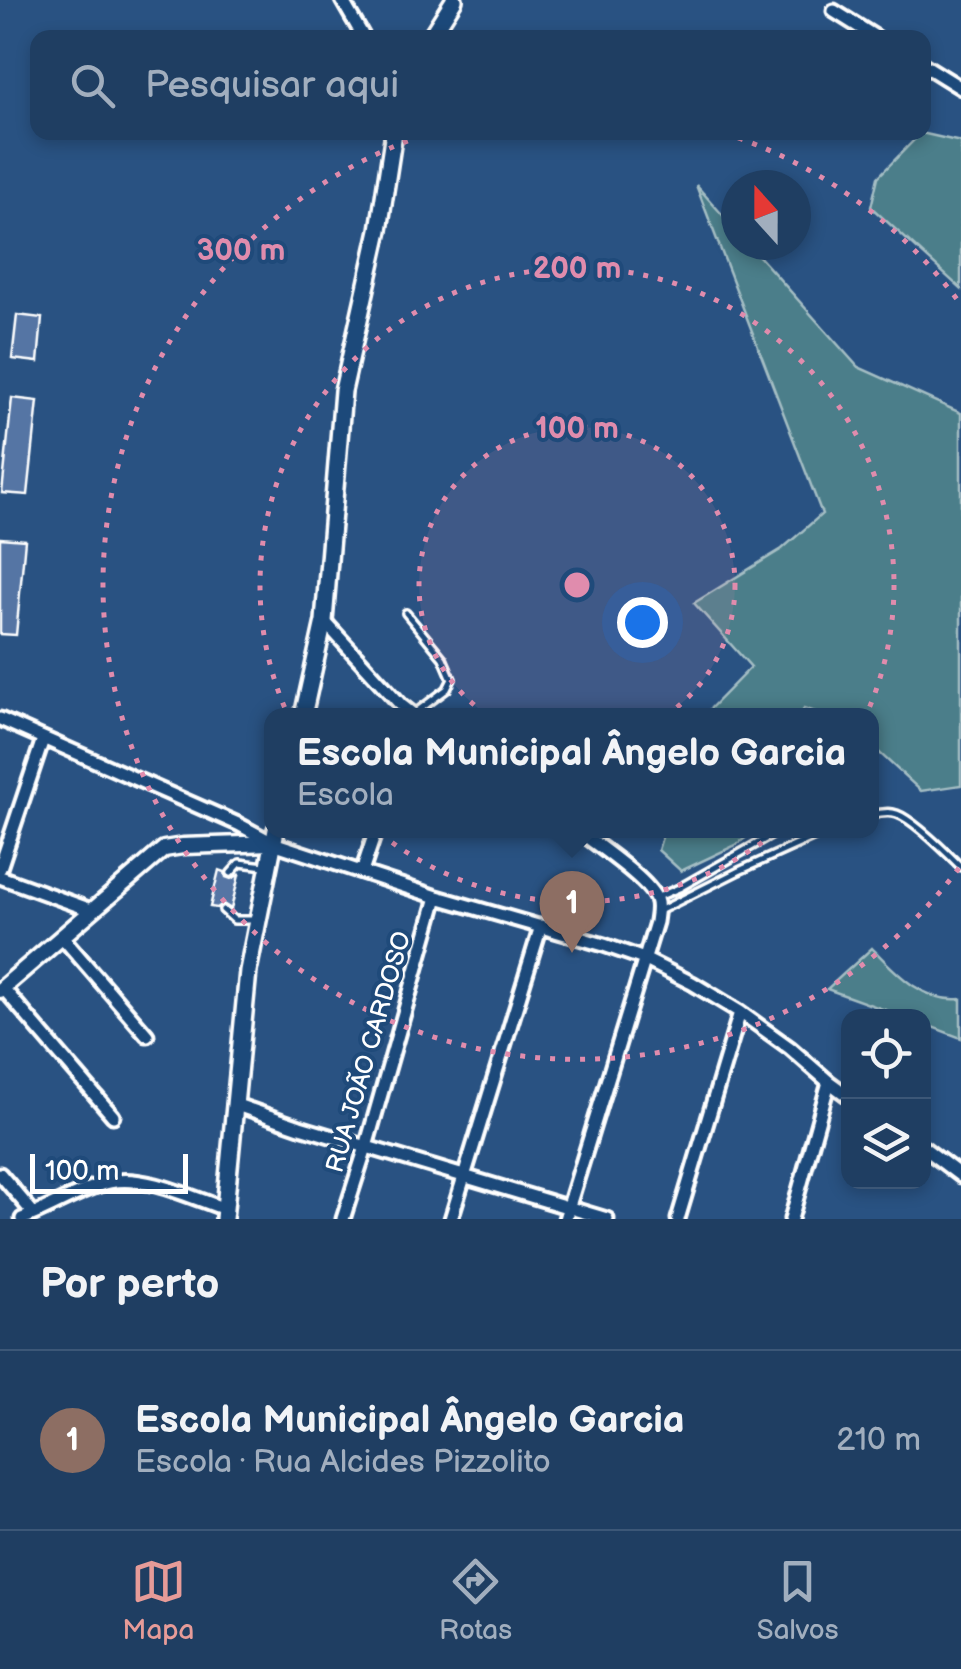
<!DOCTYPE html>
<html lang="pt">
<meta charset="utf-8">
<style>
:root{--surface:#1f3e62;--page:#2c496b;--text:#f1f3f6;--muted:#a1aebe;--line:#3c5777;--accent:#e69b98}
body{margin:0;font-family:"Balsamiq Sans",sans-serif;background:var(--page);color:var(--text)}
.controls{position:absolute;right:30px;bottom:30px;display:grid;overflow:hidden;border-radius:20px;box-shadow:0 5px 15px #0003}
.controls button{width:90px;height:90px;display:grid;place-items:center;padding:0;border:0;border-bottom:2px solid var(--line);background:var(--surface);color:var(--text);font:50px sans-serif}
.compass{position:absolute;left:721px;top:170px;width:90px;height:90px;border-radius:50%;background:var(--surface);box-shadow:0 5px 15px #0003;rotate:339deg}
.scale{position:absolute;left:30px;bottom:25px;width:158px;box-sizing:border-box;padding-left:10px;border:5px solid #fff;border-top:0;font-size:28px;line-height:35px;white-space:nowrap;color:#fff;-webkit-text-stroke:8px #1f4a7a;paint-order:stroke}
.you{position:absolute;left:642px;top:622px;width:35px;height:35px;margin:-25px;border:8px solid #fff;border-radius:50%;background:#1a73e8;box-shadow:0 0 0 15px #1a73e833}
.badge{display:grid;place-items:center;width:65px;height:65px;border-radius:50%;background:var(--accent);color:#fff;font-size:32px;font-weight:700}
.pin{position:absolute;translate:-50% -82px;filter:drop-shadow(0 2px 5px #0008)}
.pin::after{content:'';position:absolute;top:52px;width:35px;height:30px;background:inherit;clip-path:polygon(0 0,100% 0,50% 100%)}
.popup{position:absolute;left:264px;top:708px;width:615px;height:130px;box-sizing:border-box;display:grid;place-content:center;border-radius:20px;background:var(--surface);filter:drop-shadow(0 2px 8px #0005);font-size:32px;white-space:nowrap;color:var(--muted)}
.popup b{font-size:38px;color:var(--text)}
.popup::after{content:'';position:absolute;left:50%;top:100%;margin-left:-20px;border:20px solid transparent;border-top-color:var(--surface)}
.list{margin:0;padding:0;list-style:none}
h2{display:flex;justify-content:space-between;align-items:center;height:130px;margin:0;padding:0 40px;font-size:42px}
h2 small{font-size:32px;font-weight:400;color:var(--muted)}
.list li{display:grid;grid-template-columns:65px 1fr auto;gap:30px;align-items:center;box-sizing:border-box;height:180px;padding:0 40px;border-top:2px solid var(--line)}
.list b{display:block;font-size:38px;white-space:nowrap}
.list p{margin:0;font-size:32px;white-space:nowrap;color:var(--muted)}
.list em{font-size:32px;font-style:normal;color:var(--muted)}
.icon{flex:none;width:55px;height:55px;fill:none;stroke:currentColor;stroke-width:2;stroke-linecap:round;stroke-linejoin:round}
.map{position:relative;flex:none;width:961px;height:1219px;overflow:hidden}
.search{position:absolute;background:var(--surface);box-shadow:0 5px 15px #0003;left:30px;right:30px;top:30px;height:110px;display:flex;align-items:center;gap:25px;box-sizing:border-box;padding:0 35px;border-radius:20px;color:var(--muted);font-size:38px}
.sheet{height:310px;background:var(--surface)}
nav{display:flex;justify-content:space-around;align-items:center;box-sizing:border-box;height:140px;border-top:2px solid var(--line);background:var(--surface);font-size:28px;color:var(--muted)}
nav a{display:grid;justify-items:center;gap:5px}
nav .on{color:var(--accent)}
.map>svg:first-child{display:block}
.green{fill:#4b7e8a;stroke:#a5bec4;stroke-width:2.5}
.building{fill:#5475a4;stroke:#fff;stroke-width:2.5}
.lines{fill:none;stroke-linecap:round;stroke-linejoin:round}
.service-casing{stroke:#fff;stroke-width:12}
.minor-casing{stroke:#fff;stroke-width:19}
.tertiary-casing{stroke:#fff;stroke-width:21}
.secondary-casing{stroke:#fff;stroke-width:22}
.service{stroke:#1f4a7a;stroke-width:5}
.minor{stroke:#1f4a7a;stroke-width:11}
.tertiary{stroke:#1f4a7a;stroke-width:14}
.secondary{stroke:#1f4a7a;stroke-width:15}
.ring{fill:none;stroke:#e08cad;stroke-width:5;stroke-dasharray:5 10}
.labels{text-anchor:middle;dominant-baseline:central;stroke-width:8;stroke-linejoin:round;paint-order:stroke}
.street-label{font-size:25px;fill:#fff;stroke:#1f4a7a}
.centre{fill:#e08cad;stroke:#1f4a7a;stroke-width:5}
.ring-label{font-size:30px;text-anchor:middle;font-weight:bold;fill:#e08cad;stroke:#1f4a7a;stroke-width:8;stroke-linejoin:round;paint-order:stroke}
</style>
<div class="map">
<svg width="961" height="1219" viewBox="0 0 961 1219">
<rect width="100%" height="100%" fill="#295282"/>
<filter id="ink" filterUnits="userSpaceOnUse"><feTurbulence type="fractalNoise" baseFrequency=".01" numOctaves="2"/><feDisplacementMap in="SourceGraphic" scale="20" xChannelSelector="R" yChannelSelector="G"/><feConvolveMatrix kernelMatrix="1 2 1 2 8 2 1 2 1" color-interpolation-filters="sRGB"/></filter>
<g filter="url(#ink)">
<path class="green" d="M921,133L961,142V289L871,207L878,177Z
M696,185L736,230V245H749L858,367L961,413V785L921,791L872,746V716L824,715L804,708L801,715H704L751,667L694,603L782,549L822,514Z
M664,831V830L755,831L736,845L681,871L658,850Z
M872,948C896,973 923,1003 961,999V1038L924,1024V1016H902L827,989Z"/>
<path class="building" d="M17,315L42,318L38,362L12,359Z
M12,398L38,401L28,495L2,493Z
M0,538L25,540L16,635L0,634Z
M219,870L225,872L226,877L231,879L239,875L231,909L223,904L217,908L210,907Z"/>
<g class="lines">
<defs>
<path id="service" d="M406,613L443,658L452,679L447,689L415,713
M872,815C879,813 889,811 897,814C914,820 947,853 961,867
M231,873L240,863L265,866
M658,897L679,888L781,830
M223,910L234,920H255
M661,910L739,871L830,830"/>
<path id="minor" d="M342,0L364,38
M834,11L877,38
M924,65L961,88
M324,621L401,705L415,716
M0,719L238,824L273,843L437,897L604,945L644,959L692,983L740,1012L790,1048L829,1082L848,1096
M0,868L43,739
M362,872L376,830
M0,877L91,910
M62,937L147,1035
M3,988L113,1116
M234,1104L300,1127L607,1219
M924,1148L961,1176
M0,1174L34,1214
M22,1219C49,1209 83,1188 110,1182C143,1174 193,1198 225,1209
M343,1219L366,1147L437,897
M451,1219L541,926
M565,1219L656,922C657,914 659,906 656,899C648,879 596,845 578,830
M678,1219L740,1012
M791,1219L829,1082"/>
<path id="tertiary" d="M0,990L164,849L183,846L273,843"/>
<path id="secondary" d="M430,38L454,0
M303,716L324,621L343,391L379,230L394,132
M224,1219L248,971L276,830"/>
</defs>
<use href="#service" class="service-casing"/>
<use href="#minor" class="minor-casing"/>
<use href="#tertiary" class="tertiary-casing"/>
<use href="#secondary" class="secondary-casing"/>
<use href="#service" class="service"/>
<use href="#minor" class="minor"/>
<use href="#tertiary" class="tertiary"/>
<use href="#secondary" class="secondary"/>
</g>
</g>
<circle cx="577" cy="585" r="158" fill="#e08cad" fill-opacity=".12"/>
<g class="ring">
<circle cx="577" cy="585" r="158"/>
<circle cx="577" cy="585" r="317"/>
<path d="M959 868A475 475 0 1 1 430 133M724 133A475 475 0 0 1 959 302"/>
</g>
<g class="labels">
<g class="street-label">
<text transform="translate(369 1052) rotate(-74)">RUA JOÃO CARDOSO</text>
</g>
</g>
<circle cx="577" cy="585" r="15" class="centre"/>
<g class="ring-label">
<text x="241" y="260">300 m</text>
<text x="577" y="278">200 m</text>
<text x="577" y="438">100 m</text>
</g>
</svg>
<div class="controls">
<button><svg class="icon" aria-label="locate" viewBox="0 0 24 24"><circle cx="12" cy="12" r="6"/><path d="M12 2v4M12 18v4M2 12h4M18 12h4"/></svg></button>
<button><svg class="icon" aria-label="layers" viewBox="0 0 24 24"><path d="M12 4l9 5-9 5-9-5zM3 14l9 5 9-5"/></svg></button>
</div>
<svg class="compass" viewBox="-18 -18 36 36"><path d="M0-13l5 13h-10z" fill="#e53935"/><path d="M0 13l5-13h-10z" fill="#a1aebe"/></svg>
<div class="scale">100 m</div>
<div class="you"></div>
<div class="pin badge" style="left:572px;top:953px;background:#8d6e63">1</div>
<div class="popup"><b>Escola Municipal Ângelo Garcia</b>Escola</div>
<div class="search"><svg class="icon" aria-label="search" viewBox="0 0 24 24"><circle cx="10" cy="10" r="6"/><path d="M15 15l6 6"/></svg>Pesquisar aqui</div>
</div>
<section class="sheet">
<h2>Por perto<small></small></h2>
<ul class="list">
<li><span class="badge" style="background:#8d6e63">1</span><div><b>Escola Municipal Ângelo Garcia</b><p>Escola · Rua Alcides Pizzolito</p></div><em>210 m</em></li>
</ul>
</section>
<nav>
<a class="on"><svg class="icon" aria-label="map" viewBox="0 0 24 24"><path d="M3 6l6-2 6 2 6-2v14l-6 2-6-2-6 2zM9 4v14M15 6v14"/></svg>Mapa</a>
<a><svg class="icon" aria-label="directions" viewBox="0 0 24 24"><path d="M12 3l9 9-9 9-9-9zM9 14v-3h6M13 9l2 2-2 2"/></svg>Rotas</a>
<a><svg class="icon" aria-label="saved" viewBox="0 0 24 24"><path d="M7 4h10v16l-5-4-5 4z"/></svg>Salvos</a>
</nav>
